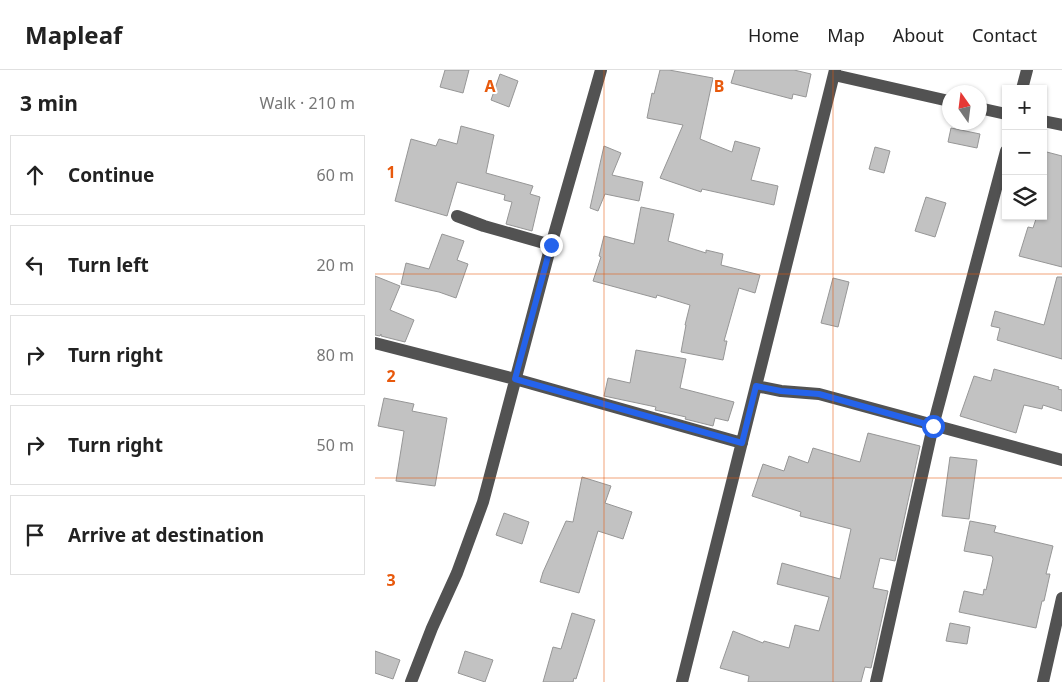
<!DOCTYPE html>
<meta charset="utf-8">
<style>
:root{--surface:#fff;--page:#f6f6f6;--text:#222;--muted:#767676;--line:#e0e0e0}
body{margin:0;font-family:"Noto Sans",sans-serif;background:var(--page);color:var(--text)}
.controls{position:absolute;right:15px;top:15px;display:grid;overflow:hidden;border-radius:0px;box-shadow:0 1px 4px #0004}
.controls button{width:45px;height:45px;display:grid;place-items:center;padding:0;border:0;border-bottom:1px solid var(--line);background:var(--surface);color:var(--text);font:25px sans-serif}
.compass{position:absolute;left:567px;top:15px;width:45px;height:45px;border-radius:50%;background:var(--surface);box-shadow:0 1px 4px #0004;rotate:346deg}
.stop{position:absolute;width:15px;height:15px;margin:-11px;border:4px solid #2563eb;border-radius:50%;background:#fff}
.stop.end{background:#2563eb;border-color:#fff;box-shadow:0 1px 5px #0008}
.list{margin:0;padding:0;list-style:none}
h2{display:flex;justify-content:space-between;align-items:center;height:65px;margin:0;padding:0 20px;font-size:21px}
h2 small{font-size:16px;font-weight:400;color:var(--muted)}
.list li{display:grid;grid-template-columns:32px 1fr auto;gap:15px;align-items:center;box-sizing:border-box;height:80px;margin:0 10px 10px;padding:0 10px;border:1px solid var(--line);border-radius:0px}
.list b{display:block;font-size:19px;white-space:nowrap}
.list em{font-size:16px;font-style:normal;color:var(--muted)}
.icon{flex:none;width:28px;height:28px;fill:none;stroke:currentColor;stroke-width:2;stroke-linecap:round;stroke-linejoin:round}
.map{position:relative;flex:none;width:687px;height:612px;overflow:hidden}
header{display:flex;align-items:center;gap:30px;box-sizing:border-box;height:70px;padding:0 25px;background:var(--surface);border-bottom:1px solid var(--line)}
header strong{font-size:24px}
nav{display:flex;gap:28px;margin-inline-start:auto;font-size:18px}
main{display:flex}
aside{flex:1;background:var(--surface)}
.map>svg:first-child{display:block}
.building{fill:#c2c2c2;stroke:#969696}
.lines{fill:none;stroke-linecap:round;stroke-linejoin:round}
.minor{stroke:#525252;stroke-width:12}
.route{stroke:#2563eb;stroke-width:6}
.grid{fill:none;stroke:#e8590c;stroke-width:1;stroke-opacity:0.55}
.grid-label{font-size:16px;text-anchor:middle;font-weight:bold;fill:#e8590c;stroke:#fff;stroke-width:4;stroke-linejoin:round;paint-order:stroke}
</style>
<header>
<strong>Mapleaf</strong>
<nav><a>Home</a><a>Map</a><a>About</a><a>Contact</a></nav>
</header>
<main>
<aside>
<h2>3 min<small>Walk · 210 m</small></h2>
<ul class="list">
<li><svg class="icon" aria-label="ahead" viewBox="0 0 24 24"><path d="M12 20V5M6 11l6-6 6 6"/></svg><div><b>Continue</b></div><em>60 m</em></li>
<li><svg class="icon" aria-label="left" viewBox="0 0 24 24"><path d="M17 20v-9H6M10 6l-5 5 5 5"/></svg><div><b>Turn left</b></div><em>20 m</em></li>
<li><svg class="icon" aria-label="right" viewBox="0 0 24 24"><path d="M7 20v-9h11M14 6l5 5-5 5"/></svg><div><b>Turn right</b></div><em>80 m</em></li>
<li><svg class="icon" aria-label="right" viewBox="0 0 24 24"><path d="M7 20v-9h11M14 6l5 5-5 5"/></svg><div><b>Turn right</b></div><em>50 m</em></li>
<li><svg class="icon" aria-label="arrive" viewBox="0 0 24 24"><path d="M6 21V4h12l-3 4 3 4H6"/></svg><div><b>Arrive at destination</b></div></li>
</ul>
</aside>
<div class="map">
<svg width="687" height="612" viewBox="0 0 687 612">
<rect width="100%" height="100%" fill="#fff"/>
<path class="building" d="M70,0H94L88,23L65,17Z
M285,0H294L338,8L325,69L357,82L360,71L385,78L376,110L403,116L399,135L327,119L326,122L285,108L308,55L272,48L277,23L279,24Z
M360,0H419L436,4L431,27L418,24L417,29L356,13Z
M125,4L143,11L134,37L116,30Z
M86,56L119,65L111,103L158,116L155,124L165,127L157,161L131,154L137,132L129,130L130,125L82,112L72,146L20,131L36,69L61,76L64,69L82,74Z
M576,58L605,64L602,78L573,72Z
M229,76L246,83L237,105L268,112L264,131L230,124L223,141L215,138Z
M500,77L515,81L509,103L494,99Z
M668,81L687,86V197L644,186L653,157L658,158L662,146H668Z
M551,127L571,133L560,167L540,161Z
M266,137L299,144L293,171L331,183V180L348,184L346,195L385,205L380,223L364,218L349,271H352L348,290L306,282L311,255H310L315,235L282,225L281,228L218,211L226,187L224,186L229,166L259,174Z
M67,164L89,171L82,190L93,194L81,228L64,222L26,214L31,193L54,199Z
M0,206L25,216L15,240L39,250L30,272L6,266V264L5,266L0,265Z
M682,207H687V289L622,270L625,258L616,256L620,241L669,255Z
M458,208L474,212L463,257L446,253Z
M261,280L311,289L305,318L359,332L353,351L340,348L338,356L310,349L311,347L280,340L281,337L229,326L233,308L255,313Z
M619,299L684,317L683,319L687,320V341L668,335L667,339L649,335L641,363L585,346L599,306L616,311Z
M9,328L39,334L37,341L72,348L60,416L21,411L29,361L3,356Z
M493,363L545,376L520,491L505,488L498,518L513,521L496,598L490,597L486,612H373L374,606L345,598L358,561L388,573L389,571L414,578L420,555L444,561L454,527L402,514L407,493L465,509L476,459L425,446L426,442L377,426L388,394L409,401L414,386L433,393L438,378L485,392Z
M575,387L602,390L594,449L567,446Z
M207,407L236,416L230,433L257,442L248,469L223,461L204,523L165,512L168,502L191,451L198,452Z
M129,443L154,452L147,474L121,465Z
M595,451L621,456L619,462L678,476L671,504H675L669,531H667L661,558L584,542L589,521L608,525L609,519L611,520L618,489L617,486L589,481Z
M197,543L220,550L201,609L199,608L198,612H168L178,577L186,579Z
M575,553L595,557L592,574L571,571Z
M0,581L25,590L18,609L0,603Z
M90,581L118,590L110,612L83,603Z"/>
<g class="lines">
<path class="minor" d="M459,5L574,31
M647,19L652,0
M604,38L631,44
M668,51L687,55
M82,146L109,156L176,175
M0,273L140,309L367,373
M381,316L406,321L444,324L687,390
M36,612L57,558L82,503L108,432L176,175L226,0
M307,612L460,0
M501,612L558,356L631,81
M668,612L687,528"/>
</g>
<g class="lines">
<path class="route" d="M176,175L140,309L367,373L381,316L406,321L444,324L558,356"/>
</g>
<path class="grid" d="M229,0V612M458,0V612M0,204H687M0,408H687"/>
<g class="grid-label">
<text x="115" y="22">A</text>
<text x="344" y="22">B</text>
<text x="16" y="108">1</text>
<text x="16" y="312">2</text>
<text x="16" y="516">3</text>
</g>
</svg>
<div class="controls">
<button>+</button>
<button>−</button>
<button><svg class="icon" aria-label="layers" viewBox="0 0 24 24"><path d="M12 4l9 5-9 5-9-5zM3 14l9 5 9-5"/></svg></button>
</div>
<svg class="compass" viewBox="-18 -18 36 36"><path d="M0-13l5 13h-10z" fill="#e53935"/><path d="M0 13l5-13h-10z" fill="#767676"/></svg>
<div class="stop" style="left:558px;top:356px"></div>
<div class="stop end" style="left:176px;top:175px"></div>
</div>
</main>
